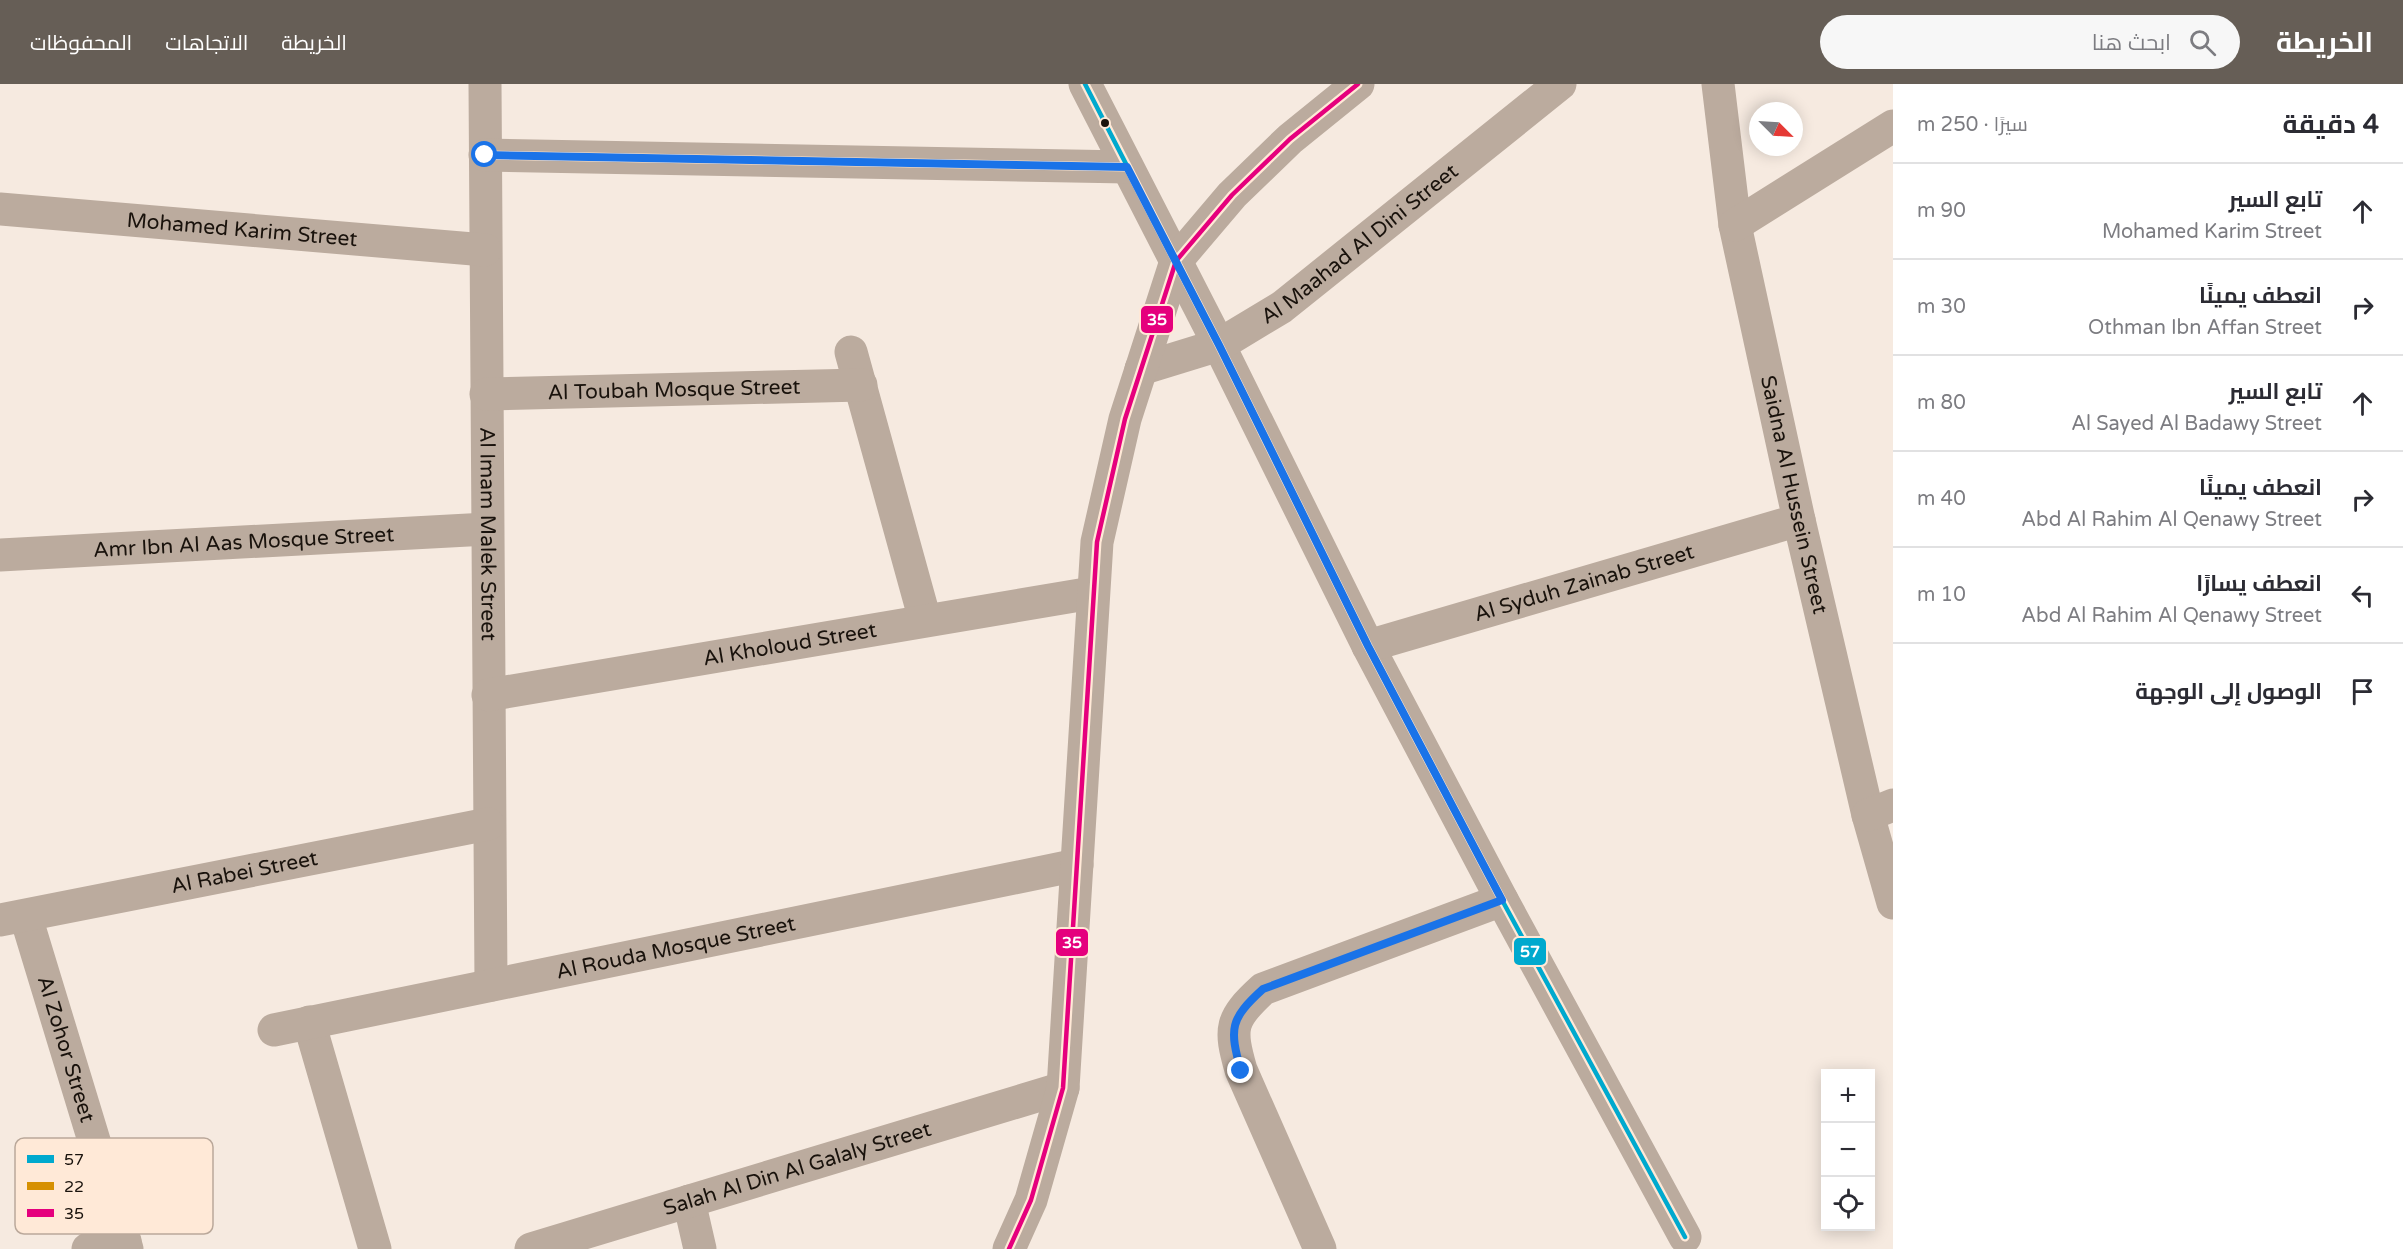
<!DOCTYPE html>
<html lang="ar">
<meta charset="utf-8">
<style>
:root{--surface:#fff;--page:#f7f7f7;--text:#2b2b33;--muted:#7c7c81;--line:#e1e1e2;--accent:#665e56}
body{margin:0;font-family:"Varela Round",Cairo,sans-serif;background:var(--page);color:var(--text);direction:rtl}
.controls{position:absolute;right:18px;bottom:18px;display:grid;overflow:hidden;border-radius:0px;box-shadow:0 3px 15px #0003}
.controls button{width:54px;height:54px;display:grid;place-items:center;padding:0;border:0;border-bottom:2px solid var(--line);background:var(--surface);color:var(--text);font:30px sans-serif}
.compass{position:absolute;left:1749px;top:18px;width:54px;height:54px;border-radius:50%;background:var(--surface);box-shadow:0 3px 15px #0003;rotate:114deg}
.stop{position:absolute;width:18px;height:18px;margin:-14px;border:4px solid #1a73e8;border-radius:50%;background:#fff}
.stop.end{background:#1a73e8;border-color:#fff;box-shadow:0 2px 6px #0008}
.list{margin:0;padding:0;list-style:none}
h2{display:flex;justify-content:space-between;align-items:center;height:78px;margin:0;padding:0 24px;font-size:26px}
h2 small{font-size:20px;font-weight:400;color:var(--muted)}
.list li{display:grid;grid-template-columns:39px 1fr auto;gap:18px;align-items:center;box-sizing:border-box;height:96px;padding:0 24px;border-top:2px solid var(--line)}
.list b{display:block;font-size:22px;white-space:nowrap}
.list p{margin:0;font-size:20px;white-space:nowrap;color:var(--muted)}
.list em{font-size:20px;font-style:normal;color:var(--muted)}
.icon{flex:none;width:33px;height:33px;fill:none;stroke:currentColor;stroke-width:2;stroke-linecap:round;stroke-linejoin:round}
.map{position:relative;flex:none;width:1893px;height:1165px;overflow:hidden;direction:ltr}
header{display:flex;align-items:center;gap:36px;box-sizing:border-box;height:84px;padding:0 30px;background:var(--accent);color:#fff}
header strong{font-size:28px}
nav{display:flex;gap:33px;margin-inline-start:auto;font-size:21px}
.search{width:420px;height:54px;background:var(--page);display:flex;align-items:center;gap:15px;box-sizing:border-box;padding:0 21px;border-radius:33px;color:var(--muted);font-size:22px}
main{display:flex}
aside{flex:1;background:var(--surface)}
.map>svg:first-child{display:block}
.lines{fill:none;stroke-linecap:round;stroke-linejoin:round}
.minor{stroke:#bbab9e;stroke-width:33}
.bus-1-casing{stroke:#ffe9d7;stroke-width:9}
.bus-2-casing{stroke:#ffe9d7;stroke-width:9}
.bus-3-casing{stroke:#ffe9d7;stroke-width:9}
.bus-1{stroke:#00a9ce;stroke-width:4.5}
.bus-2{stroke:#d69002;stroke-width:4.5}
.bus-3{stroke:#e5007d;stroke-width:4.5}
.route{stroke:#1a73e8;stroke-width:8}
.bus-dot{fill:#19120c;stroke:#ffe9d7;stroke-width:2}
.labels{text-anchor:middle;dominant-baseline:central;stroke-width:6;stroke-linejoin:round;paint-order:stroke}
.street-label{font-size:21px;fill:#19120c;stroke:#ffe9d7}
.key{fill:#ffe9d7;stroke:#baa89a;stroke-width:1.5}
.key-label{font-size:16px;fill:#19120c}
.line-badge{stroke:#ffe9d7;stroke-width:2}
.badge-label{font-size:16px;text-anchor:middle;font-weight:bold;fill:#fff}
</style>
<header>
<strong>الخريطة</strong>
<div class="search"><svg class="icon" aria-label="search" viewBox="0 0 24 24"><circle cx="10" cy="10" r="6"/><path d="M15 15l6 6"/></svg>ابحث هنا</div>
<nav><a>الخريطة</a><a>الاتجاهات</a><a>المحفوظات</a></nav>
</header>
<main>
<aside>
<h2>4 دقيقة<small>سيرًا · 250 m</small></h2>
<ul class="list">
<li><svg class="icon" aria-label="ahead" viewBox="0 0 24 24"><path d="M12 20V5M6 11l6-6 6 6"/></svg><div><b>تابع السير</b><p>Mohamed Karim Street</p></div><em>90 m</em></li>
<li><svg class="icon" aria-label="right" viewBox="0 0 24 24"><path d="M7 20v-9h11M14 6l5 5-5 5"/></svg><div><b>انعطف يمينًا</b><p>Othman Ibn Affan Street</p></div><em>30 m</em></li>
<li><svg class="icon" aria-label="ahead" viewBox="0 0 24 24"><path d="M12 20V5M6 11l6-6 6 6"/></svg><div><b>تابع السير</b><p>Al Sayed Al Badawy Street</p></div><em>80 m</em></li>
<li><svg class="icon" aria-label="right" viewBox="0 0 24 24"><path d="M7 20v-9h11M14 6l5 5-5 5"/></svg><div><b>انعطف يمينًا</b><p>Abd Al Rahim Al Qenawy Street</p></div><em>40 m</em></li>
<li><svg class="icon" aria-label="left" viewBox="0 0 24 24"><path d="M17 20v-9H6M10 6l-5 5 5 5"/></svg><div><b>انعطف يسارًا</b><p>Abd Al Rahim Al Qenawy Street</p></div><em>10 m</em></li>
<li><svg class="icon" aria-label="arrive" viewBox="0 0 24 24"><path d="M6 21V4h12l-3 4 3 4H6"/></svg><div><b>الوصول إلى الوجهة</b></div></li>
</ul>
</aside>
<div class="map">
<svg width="1893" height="1165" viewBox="0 0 1893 1165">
<rect width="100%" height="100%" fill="#f6eae0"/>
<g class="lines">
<g class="minor">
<path id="s1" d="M485,0L491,901"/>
<path d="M1085,0L1219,261L1368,562L1502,816L1685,1153"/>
<path id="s2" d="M1718,0L1735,141L1799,436L1868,731L1893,819"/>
<path d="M485,71L1127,83"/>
<path id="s3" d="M0,125L485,166"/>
<path d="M1735,141L1893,42"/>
<path d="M851,268L925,536"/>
<path id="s4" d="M1141,285L1219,261L1282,223L1560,0"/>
<path id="s5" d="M486,310L861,301"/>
<path id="s6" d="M0,471L487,445"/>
<path id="s7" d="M1368,562L1799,436"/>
<path id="s8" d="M488,611L1092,509"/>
<path d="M1868,731L1893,721"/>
<path id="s9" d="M26,833L127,1165"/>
<path id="s10" d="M0,836L488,740"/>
<path d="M309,938L375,1165"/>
<path id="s11" d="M274,946L1077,781"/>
<path d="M689,1117L700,1165"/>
<path d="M88,1165L125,1157"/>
<path id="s12" d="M531,1165L1063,1004"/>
<path d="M1009,1165L1031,1116L1063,1004L1097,458L1125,335L1176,177L1232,111L1290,55L1358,0"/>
<path d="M1320,1165L1241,986C1229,944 1230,935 1263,905L1502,816"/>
</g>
<defs>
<path id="bus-1" d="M1085,0L1219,261L1368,562L1502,816L1685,1153"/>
<path id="bus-2" d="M485,71L1127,83"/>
<path id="bus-3" d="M1009,1165L1031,1116L1063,1004L1097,458L1125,335L1176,177L1232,111L1290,55L1358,0"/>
</defs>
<use href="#bus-1" class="bus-1-casing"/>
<use href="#bus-2" class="bus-2-casing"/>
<use href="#bus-3" class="bus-3-casing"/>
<use href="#bus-1" class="bus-1"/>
<use href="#bus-2" class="bus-2"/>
<use href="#bus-3" class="bus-3"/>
</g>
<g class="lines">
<path class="route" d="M485,71L1127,83L1219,261L1368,562L1502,816L1263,905C1230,935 1229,944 1241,987"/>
</g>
<circle class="bus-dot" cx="1105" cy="39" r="5"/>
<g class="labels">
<g class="street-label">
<text stroke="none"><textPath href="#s3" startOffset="243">Mohamed Karim Street</textPath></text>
<text stroke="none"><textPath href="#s4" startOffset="255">Al Maahad Al Dini Street</textPath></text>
<text stroke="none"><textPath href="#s5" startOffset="188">Al Toubah Mosque Street</textPath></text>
<text stroke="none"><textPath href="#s2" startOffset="418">Saidna Al Hussein Street</textPath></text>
<text stroke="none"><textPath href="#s1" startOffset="450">Al Imam Malek Street</textPath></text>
<text stroke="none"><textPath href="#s6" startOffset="244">Amr Ibn Al Aas Mosque Street</textPath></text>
<text stroke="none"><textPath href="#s7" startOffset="225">Al Syduh Zainab Street</textPath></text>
<text stroke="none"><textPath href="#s8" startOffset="306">Al Kholoud Street</textPath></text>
<text stroke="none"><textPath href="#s10" startOffset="249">Al Rabei Street</textPath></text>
<text stroke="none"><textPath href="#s11" startOffset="410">Al Rouda Mosque Street</textPath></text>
<text stroke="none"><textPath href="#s9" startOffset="138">Al Zohor Street</textPath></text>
<text stroke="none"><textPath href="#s12" startOffset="278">Salah Al Din Al Galaly Street</textPath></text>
</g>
</g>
<rect x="15" y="1054" width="198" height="96" rx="9" class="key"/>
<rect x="27" y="1071" width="27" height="8" fill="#00a9ce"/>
<rect x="27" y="1098" width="27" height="8" fill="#d69002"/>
<rect x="27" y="1125" width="27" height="8" fill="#e5007d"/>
<g class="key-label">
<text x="64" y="1081">57</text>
<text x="64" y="1108">22</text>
<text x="64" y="1135">35</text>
</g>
<g class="line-badge">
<rect x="1140" y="221" width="34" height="29" rx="6" fill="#e5007d"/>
<rect x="1055" y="844" width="34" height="29" rx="6" fill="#e5007d"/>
<rect x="1513" y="853" width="34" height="29" rx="6" fill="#00a9ce"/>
</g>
<g class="badge-label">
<text x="1157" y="241">35</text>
<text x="1072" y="864">35</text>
<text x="1530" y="873">57</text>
</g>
</svg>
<div class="controls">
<button>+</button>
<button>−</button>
<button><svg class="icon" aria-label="locate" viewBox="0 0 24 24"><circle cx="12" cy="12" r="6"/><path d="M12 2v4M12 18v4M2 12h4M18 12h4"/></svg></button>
</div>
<svg class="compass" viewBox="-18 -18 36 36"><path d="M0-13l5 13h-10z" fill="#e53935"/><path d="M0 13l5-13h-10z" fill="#7c7c81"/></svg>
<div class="stop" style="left:485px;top:71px"></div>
<div class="stop end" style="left:1241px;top:987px"></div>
</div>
</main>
